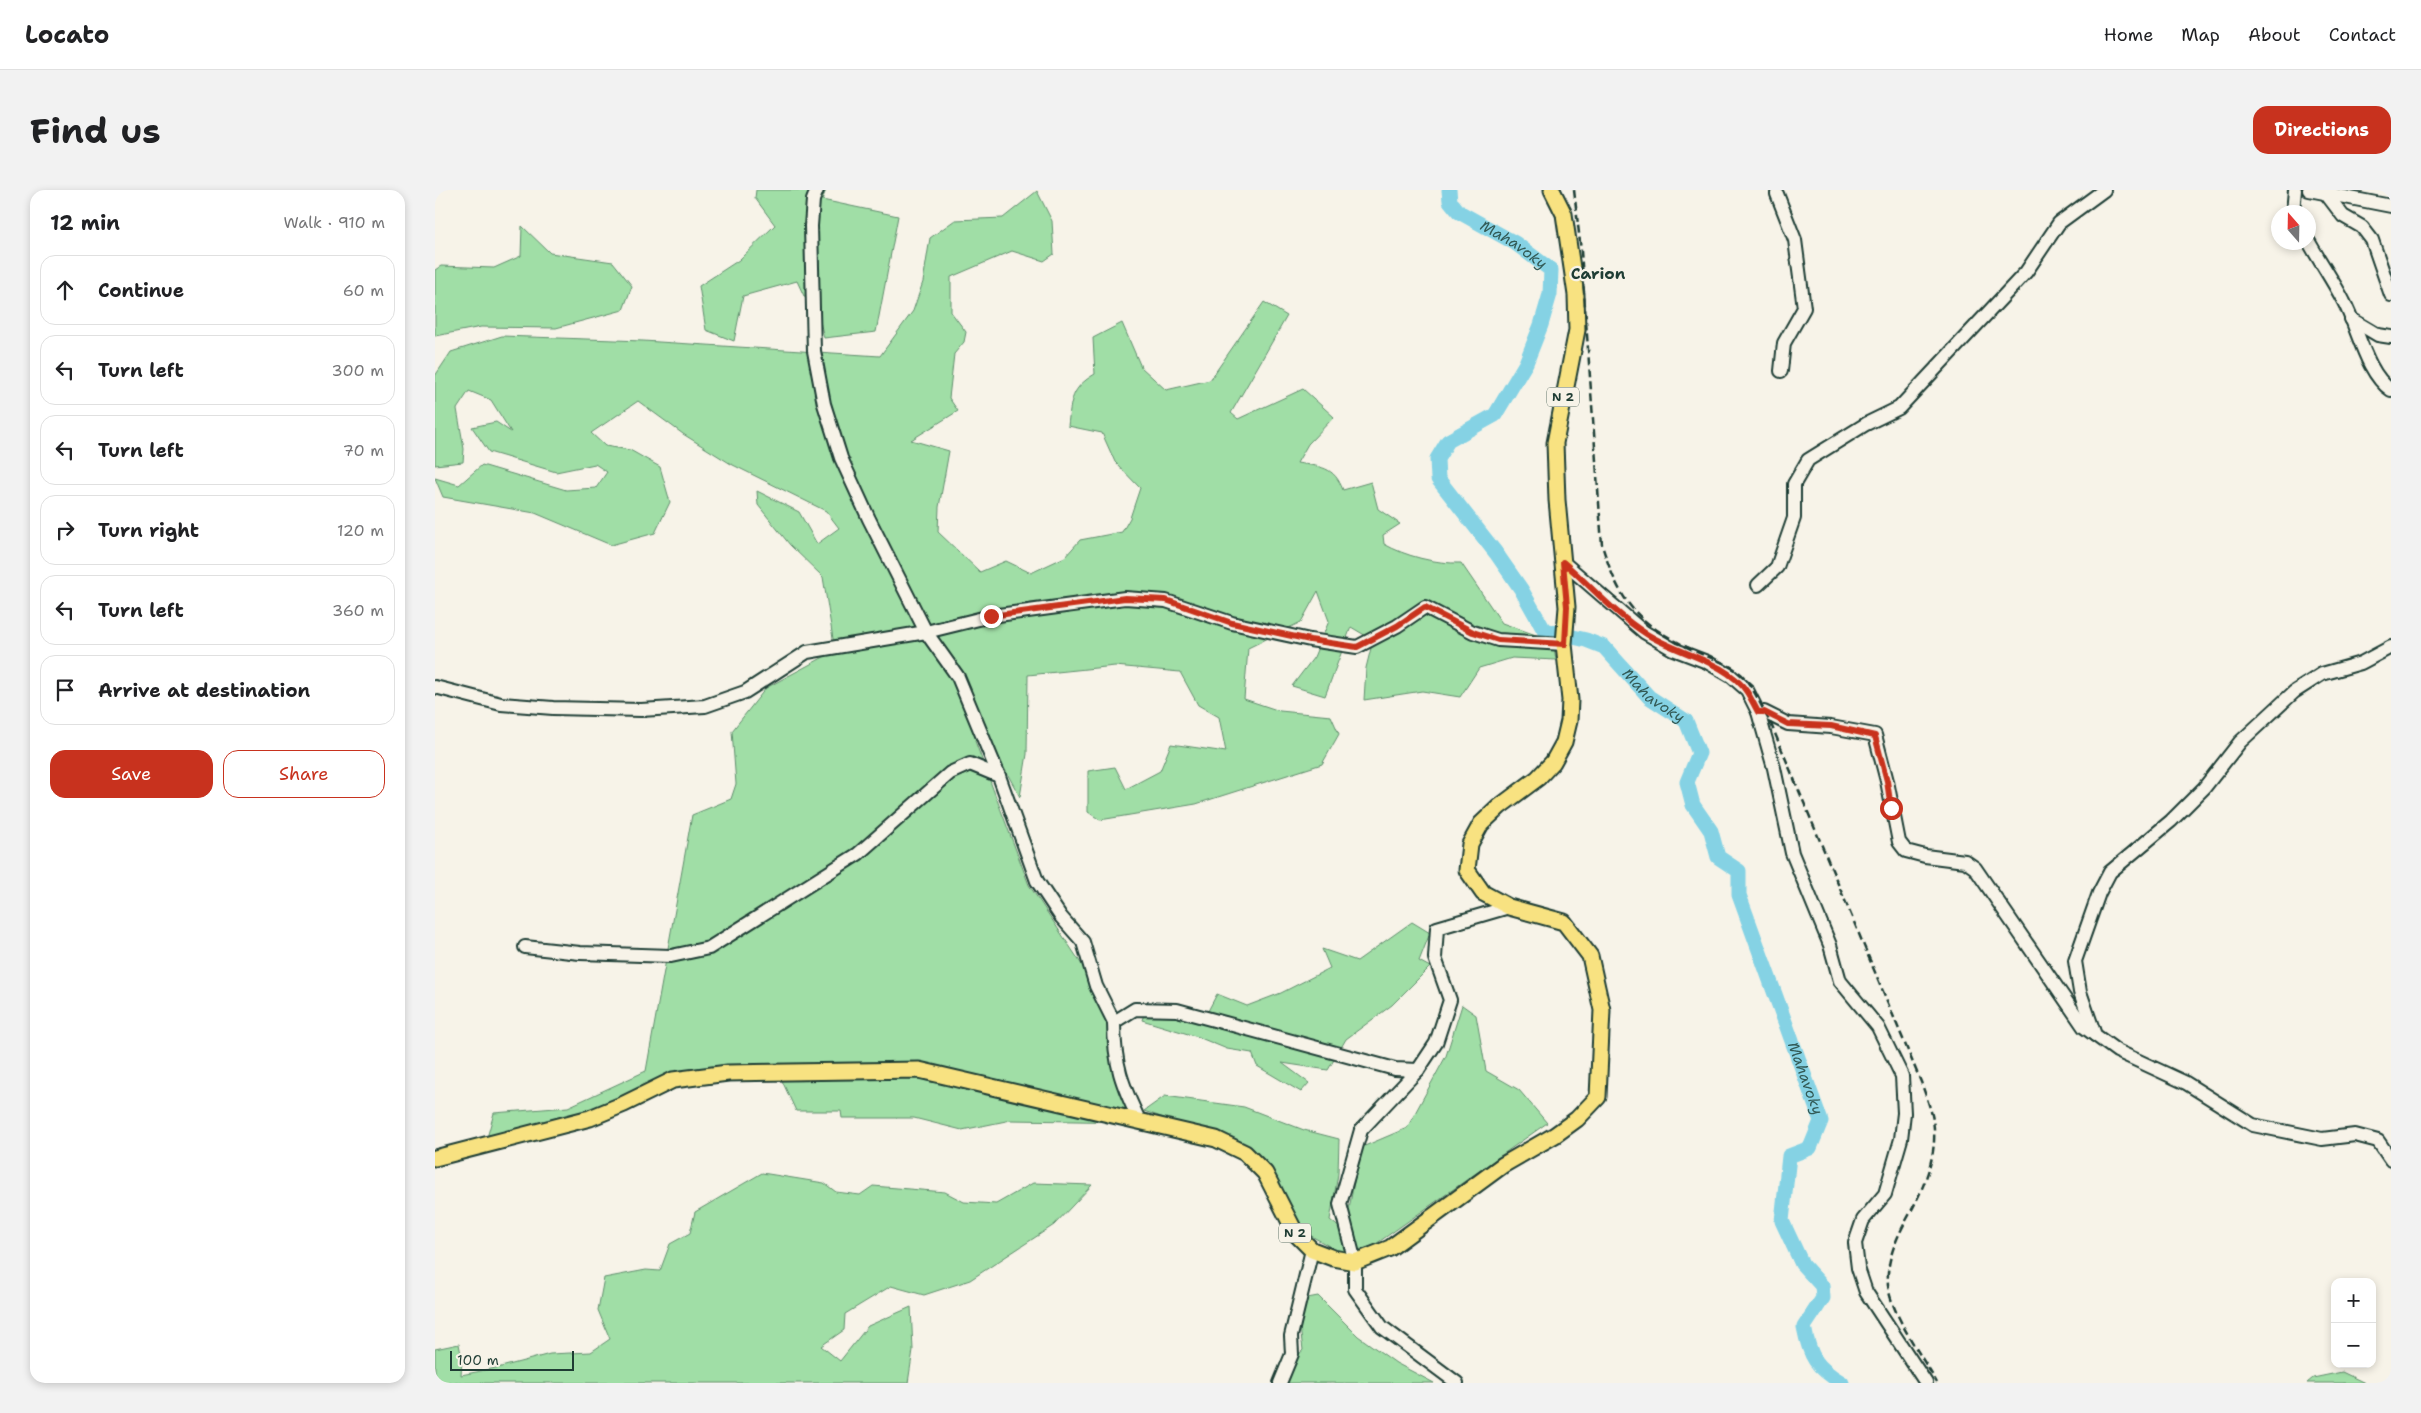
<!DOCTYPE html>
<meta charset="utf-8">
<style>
body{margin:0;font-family:"Shantell Sans",sans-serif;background:#f2f2f2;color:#202124}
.controls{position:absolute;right:15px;bottom:15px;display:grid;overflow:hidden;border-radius:10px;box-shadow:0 2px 8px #0003}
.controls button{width:45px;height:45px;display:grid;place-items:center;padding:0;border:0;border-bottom:1px solid #e0e0e0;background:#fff;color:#202124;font:25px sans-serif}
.compass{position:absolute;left:1836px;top:15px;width:45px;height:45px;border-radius:50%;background:#fff;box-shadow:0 2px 8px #0003;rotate:340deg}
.scale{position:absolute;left:15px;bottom:12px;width:124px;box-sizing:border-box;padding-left:5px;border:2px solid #1f3d34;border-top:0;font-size:14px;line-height:18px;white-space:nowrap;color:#1f3d34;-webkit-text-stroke:4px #f7f3e8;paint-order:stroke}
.stop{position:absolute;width:15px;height:15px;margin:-11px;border:4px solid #c8321e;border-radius:50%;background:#fff}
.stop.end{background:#c8321e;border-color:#fff;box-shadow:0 1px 5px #0008}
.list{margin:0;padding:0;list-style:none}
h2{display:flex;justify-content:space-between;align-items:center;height:65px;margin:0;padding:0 20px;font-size:21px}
h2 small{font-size:16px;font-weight:400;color:#757577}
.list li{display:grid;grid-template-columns:32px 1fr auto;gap:15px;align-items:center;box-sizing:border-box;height:70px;margin:0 10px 10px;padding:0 10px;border:1px solid #e0e0e0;border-radius:15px}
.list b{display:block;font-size:19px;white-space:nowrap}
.list em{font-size:16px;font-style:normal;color:#757577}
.actions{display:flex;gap:10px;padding:15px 20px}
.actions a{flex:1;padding:11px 0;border:1px solid #c8321e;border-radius:15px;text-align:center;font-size:18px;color:#c8321e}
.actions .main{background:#c8321e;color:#fff}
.icon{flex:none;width:28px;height:28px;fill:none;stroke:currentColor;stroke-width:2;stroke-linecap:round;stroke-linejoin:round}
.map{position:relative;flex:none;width:1956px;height:1193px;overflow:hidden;border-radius:15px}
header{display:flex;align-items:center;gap:30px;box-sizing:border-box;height:70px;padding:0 25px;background:#fff;border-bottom:1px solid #e0e0e0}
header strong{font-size:24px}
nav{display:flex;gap:28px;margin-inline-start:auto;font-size:18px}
.intro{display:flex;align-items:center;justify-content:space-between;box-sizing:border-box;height:120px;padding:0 30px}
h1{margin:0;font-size:35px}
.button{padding:12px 22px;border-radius:15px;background:#c8321e;color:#fff;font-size:18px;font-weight:700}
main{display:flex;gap:30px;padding:0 30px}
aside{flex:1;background:#fff;border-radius:15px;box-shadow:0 2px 8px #0003}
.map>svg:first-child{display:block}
.green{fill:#a0dea6;stroke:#608e6d}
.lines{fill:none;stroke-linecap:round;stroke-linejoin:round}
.river{stroke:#85d2e4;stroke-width:15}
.minor-casing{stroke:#1f3d34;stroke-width:16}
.major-casing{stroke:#1f3d34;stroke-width:19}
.minor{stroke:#f7f3e8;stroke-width:12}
.major{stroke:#f8e281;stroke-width:15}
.rail{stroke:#1f3d34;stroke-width:2.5;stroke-dasharray:8 4;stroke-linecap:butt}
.route{stroke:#c8321e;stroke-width:6}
.labels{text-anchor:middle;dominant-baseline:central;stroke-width:4.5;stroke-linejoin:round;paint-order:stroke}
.shield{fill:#f7f3e8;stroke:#60746a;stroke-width:1}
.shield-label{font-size:12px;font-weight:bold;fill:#1f3d34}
.water-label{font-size:15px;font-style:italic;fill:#335b57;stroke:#f7f3e8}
.quarter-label{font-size:16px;font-weight:bold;fill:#1f3d34;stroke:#f7f3e8}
</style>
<header>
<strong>Locato</strong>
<nav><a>Home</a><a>Map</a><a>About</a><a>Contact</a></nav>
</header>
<div class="intro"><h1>Find us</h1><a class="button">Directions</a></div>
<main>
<aside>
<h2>12 min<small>Walk · 910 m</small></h2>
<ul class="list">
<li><svg class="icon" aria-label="ahead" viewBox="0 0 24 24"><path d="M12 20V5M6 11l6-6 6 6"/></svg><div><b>Continue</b></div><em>60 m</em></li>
<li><svg class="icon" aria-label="left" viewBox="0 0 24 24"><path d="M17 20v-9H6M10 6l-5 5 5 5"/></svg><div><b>Turn left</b></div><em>300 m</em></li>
<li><svg class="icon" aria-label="left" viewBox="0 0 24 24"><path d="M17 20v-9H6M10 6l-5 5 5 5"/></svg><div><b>Turn left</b></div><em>70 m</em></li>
<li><svg class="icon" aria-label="right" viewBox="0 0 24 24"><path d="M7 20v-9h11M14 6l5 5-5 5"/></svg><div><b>Turn right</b></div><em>120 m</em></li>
<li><svg class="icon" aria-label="left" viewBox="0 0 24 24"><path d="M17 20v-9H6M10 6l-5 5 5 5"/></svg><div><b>Turn left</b></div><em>360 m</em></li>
<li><svg class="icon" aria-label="arrive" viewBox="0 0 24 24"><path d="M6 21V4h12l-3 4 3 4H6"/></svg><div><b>Arrive at destination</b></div></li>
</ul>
<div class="actions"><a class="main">Save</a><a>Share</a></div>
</aside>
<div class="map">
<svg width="1956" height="1193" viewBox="0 0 1956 1193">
<rect width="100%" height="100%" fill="#f7f3e8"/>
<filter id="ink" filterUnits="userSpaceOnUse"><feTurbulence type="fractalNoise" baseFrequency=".02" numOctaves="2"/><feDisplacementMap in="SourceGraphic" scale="10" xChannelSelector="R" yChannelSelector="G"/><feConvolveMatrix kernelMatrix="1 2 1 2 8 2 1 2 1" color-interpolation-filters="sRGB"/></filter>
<g filter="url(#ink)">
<g class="green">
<polygon points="321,0 391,0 387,10 463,26 441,142 389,148 379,106 369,106 362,91 308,106 299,151 271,140 264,96 304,70 340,35 320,8"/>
<path d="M602 1 617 31 619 64 609 71 577 61 516 87V122L531 142 529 152 519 164 514 208 523 221 476 250 514 261 504 317 503 342 545 382 571 371 596 383 630 367 645 350 687 342 695 328 705 298 680 272 667 243 633 236C636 210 636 198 660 184L658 148 687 133 706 177 731 200 775 190 829 112 852 126 796 223 803 229 868 199 899 227 873 254 862 273C886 277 899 276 908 300L936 292 943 319 965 334 948 345 949 354C970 366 1001 374 1026 373L1067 433 1118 451 1121 470 1077 468 1044 478 1025 507 987 501 929 510 931 478 938 450 916 437 890 506 857 496 879 467 894 431 883 401 866 432 813 458 809 509 845 521 896 526 904 544 887 574 761 614 665 630 653 622V581L680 577 691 599 725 581 736 554 791 562 784 527 763 515 745 482 680 476 593 485 592 564 585 607 544 532 540 551 594 695 661 796 679 832 687 895 705 932 576 930 527 940 479 928H407L406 921H361L343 882 293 883 50 955 59 923 133 917 211 881 257 625 296 609 301 594 297 541 331 498 400 461 388 387 355 355 323 315 322 301 364 322 382 354 404 338 391 321 296 274 248 244 203 211 156 243 170 256 195 260 225 277 235 312 220 343 176 355 100 323 8 307 0 288 24 295 47 275 131 300 161 298 172 282 160 274 121 282 54 262 37 237 61 232 76 242 56 210 34 201 22 219 29 259 28 272 0 275V186L16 162 67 146 208 151 445 166 478 121 488 92 495 48 520 30 568 28Z"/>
<polygon points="87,36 115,63 178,72 197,96 188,120 121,138 46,137 0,146 0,80 6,76 59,78 86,66"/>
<polygon points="977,732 995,743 984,771 995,777 957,815 911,849 893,880 847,873 874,893 866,902 822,876 817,863 792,859 763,847 707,830 711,819 773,821 782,804 812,816 846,803 895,778 887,759 922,771"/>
<polygon points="1027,815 1041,825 1051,881 1084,900 1112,933 938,1056 908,1064 871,1043 834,978 809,956 709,921 730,906 809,917 869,940 904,949 903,984 895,1030 910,1042 925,958 972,938 1011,866"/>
<polygon points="327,983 389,993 401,1002 425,1005 438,996 510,1002 529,1012 561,1014 598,993 657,995 619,1035 535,1090 489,1105 456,1096 410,1124 409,1140 386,1156 405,1171 433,1136 476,1117 478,1160 473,1193 0,1193 0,1159 24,1154 27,1169 26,1185 66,1177 115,1164 156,1162 175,1149 163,1120 169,1088 211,1080 225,1081 235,1054 255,1043 260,1022"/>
<polygon points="883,1106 923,1146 961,1173 999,1193 848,1193 857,1172 868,1160 864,1129 867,1109"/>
<polygon points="1907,1182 1930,1193 1872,1193 1878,1188"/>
</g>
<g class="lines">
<path class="river" id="s1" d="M1014 0 1015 11 1024 22 1080 53 1116 80 1115 104 1106 135 1091 173 1060 225 1013 251 1002 269 1003 289 1061 363 1086 399 1109 440 1151 450 1169 457 1214 507 1251 531 1264 563 1252 592 1258 615 1276 641 1283 667 1304 681V705L1386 931 1375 958 1354 966 1347 1031 1367 1074 1387 1096 1388 1108 1369 1137C1375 1168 1381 1177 1407 1193"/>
<g class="minor-casing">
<g id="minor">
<polyline points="382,0 378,10 376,36 379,161 389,214 406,268 434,329 491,442 523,487 564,586"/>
<polyline points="1874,0 1956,16"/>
<polyline points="1893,0 1892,5 1908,26 1927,37 1937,50 1956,105"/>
<polyline points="1342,4 1360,50 1369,118 1349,153 1346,181"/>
<polyline points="1858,22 1860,0"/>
<path d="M1874 52C1885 72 1899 92 1909 112 1923 138 1931 183 1956 200"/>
<polyline points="1916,129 1943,145 1956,147"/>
<polyline points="1128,372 1209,442 1238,459 1272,472 1296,486 1312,500 1323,522 1339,578 1357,663 1395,755 1405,791 1443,837 1467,886 1469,923 1466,949 1450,1004 1428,1030 1420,1053 1423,1078 1431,1102 1491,1193"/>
<polyline points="1323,395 1342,377 1359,328 1359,294 1373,270 1431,234 1464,218 1591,82 1624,33 1669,0"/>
<polyline points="1956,457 1926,473 1887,484 1859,502 1805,552 1769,598 1736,631 1675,682 1664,703 1640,771 1645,802 1660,845 1682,861 1751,893 1818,935 1887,949 1920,945 1943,951 1956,970"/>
<polyline points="0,497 66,514 118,518 206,520 270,516 310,502 372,462 491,442 556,426 630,416 690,408 731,411 797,433 875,450 922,457 962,436 990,417 1038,442 1063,450 1129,454"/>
<polyline points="1323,522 1329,522 1353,534 1396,537 1440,545 1452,591 1464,652 1471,661 1490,666 1530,671 1540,678 1649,837 1660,845"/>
<polyline points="90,757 145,763 236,766 274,758 423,664 515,583 535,574 564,586 602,691 626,727 648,752 661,796 679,832"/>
<path d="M705 932C687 895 679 874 679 832L700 819 742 820 960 879 983 880"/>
<polyline points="845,1193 857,1164 856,1146 877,1060"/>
<polyline points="1022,1193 947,1137 920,1099 920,1072 905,1014 926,940 983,880 1001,853 1015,810 1000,768 1002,738 1074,717"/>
</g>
</g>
<g class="major-casing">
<polyline id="major" points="0,968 155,928 189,914 238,890 293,883 484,880 781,949 810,963 830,983 861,1044 877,1060 898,1068 920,1072 955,1058 1068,975 1120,945 1142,929 1163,907 1167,820 1155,766 1129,732 1074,717 1048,703 1032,680 1035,654 1046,634 1064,617 1103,588 1118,572 1129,552 1134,531 1135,510 1129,454 1132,417 1122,310 1120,253 1142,140 1141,105 1129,24 1117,0"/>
</g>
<use href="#minor" class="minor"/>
<use href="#major" class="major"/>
<path class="rail" d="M1139 0 1146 61 1167 355C1186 417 1204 434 1262 462 1277 469 1295 473 1307 485 1319 498 1327 518 1336 534L1486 892C1490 903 1494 914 1497 925 1505 960 1490 996 1473 1027 1462 1047 1451 1070 1453 1095 1455 1122 1488 1168 1502 1193"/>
</g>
</g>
<g class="lines" filter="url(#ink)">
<path class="route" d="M556 426 690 408 731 410 797 433 875 450 922 457 962 436 990 417 1038 442 1063 450 1130 454 1132 417 1128 372C1155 395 1180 424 1210 443 1240 463 1292 471 1312 502 1316 508 1319 515 1323 522H1329L1353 534 1396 536 1440 546 1452 591 1456 618"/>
</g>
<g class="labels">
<g class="shield">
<rect x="1112" y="197.5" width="32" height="19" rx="4"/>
<rect x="844" y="1033.5" width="32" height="19" rx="4"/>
</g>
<g class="shield-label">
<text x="1128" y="207">N 2</text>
<text x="860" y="1043">N 2</text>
</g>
<g class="water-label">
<text stroke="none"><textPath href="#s1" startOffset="89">Mahavoky</textPath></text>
<text stroke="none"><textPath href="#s1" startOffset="704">Mahavoky</textPath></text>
<text stroke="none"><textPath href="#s1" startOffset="1138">Mahavoky</textPath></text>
</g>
<g class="quarter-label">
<text x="1163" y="83">Carion</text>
</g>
</g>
</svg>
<div class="controls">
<button>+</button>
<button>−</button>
</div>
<svg class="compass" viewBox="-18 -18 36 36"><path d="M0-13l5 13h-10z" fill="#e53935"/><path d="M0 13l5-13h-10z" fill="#757577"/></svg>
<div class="scale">100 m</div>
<div class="stop" style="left:1456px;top:618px"></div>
<div class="stop end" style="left:556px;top:426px"></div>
</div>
</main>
